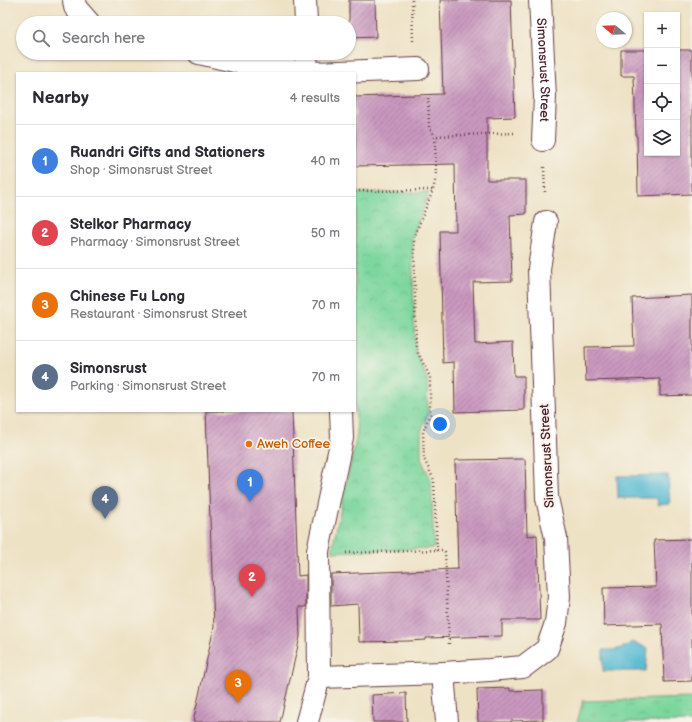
<!DOCTYPE html>
<meta charset="utf-8">
<style>
body{margin:0;font-family:"Balsamiq Sans",sans-serif;background:#f2f2f3;color:#2b2b33}
.controls{position:absolute;right:12px;top:12px;display:grid;overflow:hidden;border-radius:0px;box-shadow:0 1px 3px #0004}
.controls button{width:36px;height:36px;display:grid;place-items:center;padding:0;border:0;border-bottom:1px solid #e1e1e2;background:#fff;color:#2b2b33;font:20px sans-serif}
.compass{position:absolute;left:596px;top:12px;width:36px;height:36px;border-radius:50%;background:#fff;box-shadow:0 1px 3px #0004;rotate:289deg}
.you{position:absolute;left:440px;top:424px;width:14px;height:14px;margin:-10px;border:3px solid #fff;border-radius:50%;background:#1a73e8;box-shadow:0 0 0 6px #1a73e833}
.badge{display:grid;place-items:center;width:26px;height:26px;border-radius:50%;background:#db2777;color:#fff;font-size:13px;font-weight:700}
.pin{position:absolute;translate:-50% -33px;filter:drop-shadow(0 1px 2px #0008)}
.pin::after{content:'';position:absolute;top:21px;width:14px;height:12px;background:inherit;clip-path:polygon(0 0,100% 0,50% 100%)}
.list{margin:0;padding:0;list-style:none}
h2{display:flex;justify-content:space-between;align-items:center;height:52px;margin:0;padding:0 16px;font-size:17px}
h2 small{font-size:13px;font-weight:400;color:#7c7c81}
.list li{display:grid;grid-template-columns:26px 1fr auto;gap:12px;align-items:center;box-sizing:border-box;height:72px;padding:0 16px;border-top:1px solid #e1e1e2}
.list b{display:block;font-size:15px;white-space:nowrap}
.list p{margin:0;font-size:13px;white-space:nowrap;color:#7c7c81}
.list em{font-size:13px;font-style:normal;color:#7c7c81}
.icon{flex:none;width:22px;height:22px;fill:none;stroke:currentColor;stroke-width:2;stroke-linecap:round;stroke-linejoin:round}
.map{position:relative;flex:none;width:692px;height:722px;overflow:hidden}
.search{position:absolute;background:#fff;box-shadow:0 1px 3px #0004;left:16px;top:16px;width:340px;height:44px;display:flex;align-items:center;gap:10px;box-sizing:border-box;padding:0 14px;border-radius:22px;color:#7c7c81;font-size:15px}
.panel{position:absolute;background:#fff;box-shadow:0 1px 3px #0004;left:16px;top:72px;width:340px;height:340px;border-radius:0px}
.map>svg:first-child{display:block}
.grass{fill:url(#grass-tufts);stroke:#637b64}
.park{fill:url(#park-crowns);stroke:#637b64}
.water{fill:#54b9d3;stroke:#4f6c7f}
.building{fill:url(#building-hatch)}
.lines{fill:none;stroke-linecap:round;stroke-linejoin:round}
.minor-casing{stroke:#633c42;stroke-width:24}
.path{stroke:#633c42;stroke-width:2.5;stroke-dasharray:1 3;stroke-linecap:butt}
.minor{stroke:#fff;stroke-width:22}
.food-dot{fill:#e8710a;stroke:#f7f3e8;stroke-width:1.5}
.labels{text-anchor:middle;dominant-baseline:central;stroke-width:3.5;stroke-linejoin:round;paint-order:stroke}
.street-label{font-size:13px;fill:#4a1f2b;stroke:#f7f3e8}
.food-label{font-size:13px;fill:#c56008;stroke:#f7f3e8;text-anchor:start}
</style>
<div class="map">
<svg width="692" height="722" viewBox="0 0 692 722">
<defs>
<pattern id="grass-tufts" width="24" height="20" patternUnits="userSpaceOnUse"><rect width="24" height="20" fill="#7cd79d"/><path d="M3 7l-1-3M5 7V3M7 7l1-3M15 17l-1-3M17 17v-4M19 17l1-3" fill="none" stroke="#6db887"/></pattern>
<pattern id="park-crowns" width="20" height="18" patternUnits="userSpaceOnUse"><rect width="20" height="18" fill="#7cd79d"/><path d="M2 6a3 3 0 1 1 6 0M12 15a3 3 0 1 1 6 0" fill="none" stroke="#6db887"/></pattern>
<pattern id="building-hatch" width="6" height="6" patternUnits="userSpaceOnUse"><rect width="6" height="6" fill="#c999bf"/><path d="M-1 1l2-2M0 6l6-6M5 7l2-2" fill="none" stroke="#a57c9b"/></pattern>
</defs>
<rect width="100%" height="100%" fill="#f7f3e8"/>
<filter id="ink" filterUnits="userSpaceOnUse"><feTurbulence type="fractalNoise" baseFrequency=".025" numOctaves="2"/><feDisplacementMap in="SourceGraphic" scale="8" xChannelSelector="R" yChannelSelector="G"/><feConvolveMatrix kernelMatrix="1 2 1 2 8 2 1 2 1" color-interpolation-filters="sRGB"/></filter>
<filter id="wash" filterUnits="userSpaceOnUse"><feTurbulence type="fractalNoise" baseFrequency=".012" numOctaves="4" result="noise"/><feDisplacementMap in="SourceGraphic" scale="16" xChannelSelector="R" yChannelSelector="G"/><feGaussianBlur stdDeviation="0.9" result="paint"/><feColorMatrix in="noise" values="0 0 0 0 0 0 0 0 0 0 0 0 0 0 0 0 0 1.4 0 .05"/><feComposite in="paint" operator="in"/></filter>
<g filter="url(#wash)">
<rect width="100%" height="100%" fill="#eee2c5"/>
<polygon class="grass" points="692,698 692,722 577,722 583,701"/>
<polygon class="park" points="429,192 412,238 415,351 427,379 428,413 421,432 421,459 431,480 434,548 333,552 333,544 357,434 355,402 355,193"/>
<g class="water">
<polygon points="668,475 670,504 658,505 657,498 618,498 617,476"/>
<path d="M632 642 648 648 646 671H603V650C615 650 621 650 632 642Z"/>
</g>
<g id="blocks">
<g class="building">
<polygon points="349,0 375,0 376,37 349,38"/>
<polygon points="440,0 511,0 515,117 487,118 487,180 526,180 526,214 510,215 512,281 473,282 475,344 513,342 514,376 524,376 524,410 455,412 454,362 443,363 440,231 456,231 455,164 355,166 355,97 443,94"/>
<polygon points="621,50 647,50 647,153 677,153 677,50 692,50 692,194 638,196 637,136 636,136 634,76 621,76"/>
<polygon points="692,295 692,395 660,396 660,379 586,381 585,347 634,346 632,298"/>
<polygon points="206,411 292,411 298,576 306,575 306,607 299,607 300,637 280,722 193,722 214,627"/>
<polygon points="525,459 527,536 537,535 540,620 502,620 502,636 426,638 426,640 408,641 359,642 358,604 331,606 331,574 458,569 455,460"/>
<polygon points="692,539 692,681 664,682 662,624 604,626 603,588 656,587 654,540"/>
<polygon points="510,688 510,691 543,690 543,720 511,721 511,722 478,722 477,689"/>
<polygon points="406,693 407,722 373,722 372,695"/>
</g>
</g>
</g>
<g filter="url(#ink)">
<use href="#blocks" fill-opacity="0" stroke="#633c42" stroke-width="1"/>
<g class="lines">
<g class="minor-casing">
<g id="minor">
<polyline points="74,0 75,7 89,23"/>
<polyline points="305,0 306,23"/>
<path id="s1" d="M540 0 545 97 543 140"/>
<polyline points="199,53 252,65 305,73"/>
<polyline points="306,53 307,73"/>
<polyline points="314,73 418,69"/>
<polyline points="443,673 447,722"/>
<polyline points="319,677 443,673 489,670 523,667 547,649 556,623 559,597 556,538 547,498 539,269 546,222"/>
<polyline points="307,722 319,677 318,551 342,438 341,411"/>
</g>
</g>
<g class="path">
<polyline points="412,0 413,41"/>
<polyline points="428,94 429,127 435,136"/>
<polyline points="544,167 545,194"/>
<polyline points="355,191 433,190"/>
<polyline points="346,553 437,550"/>
<polyline points="449,644 445,552 443,550 437,550 434,480 424,459 423,432 430,414 430,377 416,349 414,237 433,190 436,177 435,136 516,133"/>
</g>
<use href="#minor" class="minor"/>
</g>
</g>
<circle class="food-dot" cx="249" cy="444" r="4"/>
<g class="labels">
<g class="street-label">
<text stroke="none"><textPath href="#s1" startOffset="70">Simonsrust Street</textPath></text>
<text transform="translate(547 456) rotate(-93)">Simonsrust Street</text>
</g>
<g class="food-label">
<text x="257" y="444">Aweh Coffee</text>
</g>
</g>
</svg>
<div class="controls">
<button>+</button>
<button>−</button>
<button><svg class="icon" aria-label="locate" viewBox="0 0 24 24"><circle cx="12" cy="12" r="6"/><path d="M12 2v4M12 18v4M2 12h4M18 12h4"/></svg></button>
<button><svg class="icon" aria-label="layers" viewBox="0 0 24 24"><path d="M12 4l9 5-9 5-9-5zM3 14l9 5 9-5"/></svg></button>
</div>
<svg class="compass" viewBox="-18 -18 36 36"><path d="M0-13l5 13h-10z" fill="#e53935"/><path d="M0 13l5-13h-10z" fill="#7c7c81"/></svg>
<div class="you"></div>
<div class="pin badge" style="left:250px;top:502px;background:#3f7fe0">1</div>
<div class="pin badge" style="left:252px;top:597px;background:#e0444e">2</div>
<div class="pin badge" style="left:238px;top:703px;background:#e8710a">3</div>
<div class="pin badge" style="left:105px;top:519px;background:#5c6f8a">4</div>
<div class="search"><svg class="icon" aria-label="search" viewBox="0 0 24 24"><circle cx="10" cy="10" r="6"/><path d="M15 15l6 6"/></svg>Search here</div>
<section class="panel">
<h2>Nearby<small>4 results</small></h2>
<ul class="list">
<li><span class="badge" style="background:#3f7fe0">1</span><div><b>Ruandri Gifts and Stationers</b><p>Shop · Simonsrust Street</p></div><em>40 m</em></li>
<li><span class="badge" style="background:#e0444e">2</span><div><b>Stelkor Pharmacy</b><p>Pharmacy · Simonsrust Street</p></div><em>50 m</em></li>
<li><span class="badge" style="background:#e8710a">3</span><div><b>Chinese Fu Long</b><p>Restaurant · Simonsrust Street</p></div><em>70 m</em></li>
<li><span class="badge" style="background:#5c6f8a">4</span><div><b>Simonsrust</b><p>Parking · Simonsrust Street</p></div><em>70 m</em></li>
</ul>
</section>
</div>
